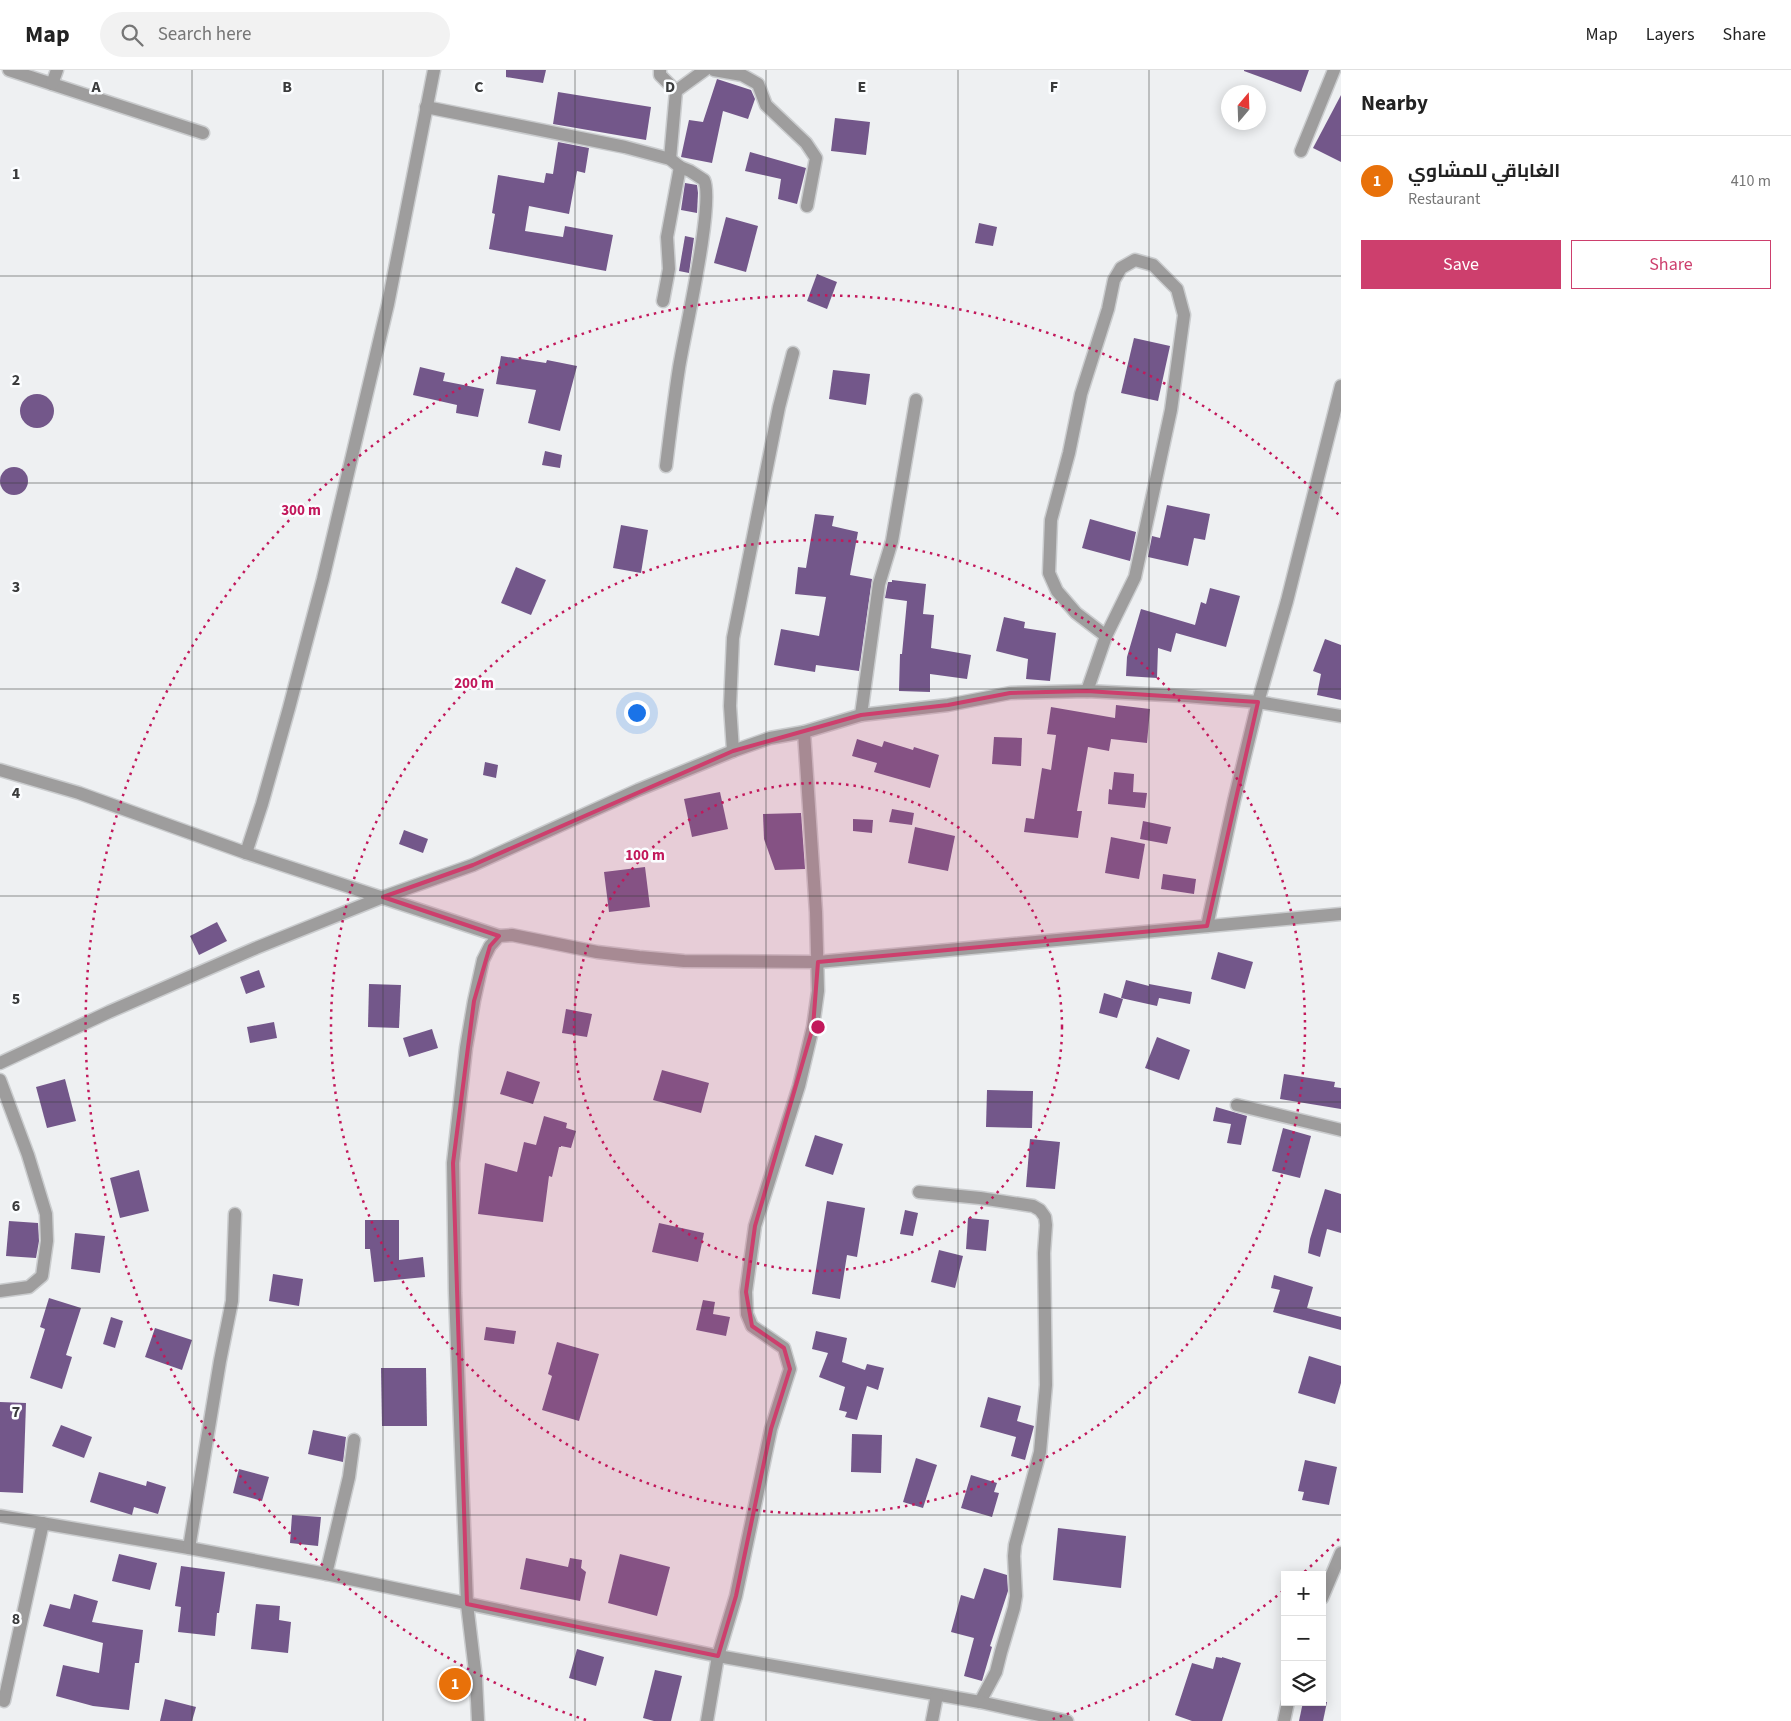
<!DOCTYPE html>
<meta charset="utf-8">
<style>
body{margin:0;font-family:"Source Sans 3",Cairo,sans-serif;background:#f2f2f2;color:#222}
.controls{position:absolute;right:15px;bottom:15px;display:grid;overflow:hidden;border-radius:0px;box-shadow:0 2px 12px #0003}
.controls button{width:45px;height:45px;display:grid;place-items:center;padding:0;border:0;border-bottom:1px solid #e0e0e0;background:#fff;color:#222;font:25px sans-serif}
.compass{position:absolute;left:1221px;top:15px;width:45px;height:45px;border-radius:50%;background:#fff;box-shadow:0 2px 12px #0003;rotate:19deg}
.you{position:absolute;left:636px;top:642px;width:18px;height:18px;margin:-12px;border:4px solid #fff;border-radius:50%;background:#1a73e8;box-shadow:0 0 0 8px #1a73e833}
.badge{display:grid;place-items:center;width:32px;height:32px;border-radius:50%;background:#cd3f6d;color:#fff;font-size:16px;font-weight:700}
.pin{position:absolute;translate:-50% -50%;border:2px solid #fff;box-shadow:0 1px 5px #0006}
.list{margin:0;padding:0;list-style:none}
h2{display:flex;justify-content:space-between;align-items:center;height:65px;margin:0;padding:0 20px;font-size:21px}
h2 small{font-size:16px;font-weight:400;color:#767676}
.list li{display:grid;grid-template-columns:32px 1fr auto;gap:15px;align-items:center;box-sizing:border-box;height:90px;padding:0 20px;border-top:1px solid #e0e0e0}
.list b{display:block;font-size:19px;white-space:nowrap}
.list p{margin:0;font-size:16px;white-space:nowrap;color:#767676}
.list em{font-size:16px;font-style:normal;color:#767676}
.actions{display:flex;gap:10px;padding:15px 20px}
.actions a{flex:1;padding:11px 0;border:1px solid #cd3f6d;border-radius:0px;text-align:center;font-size:18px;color:#cd3f6d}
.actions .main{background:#cd3f6d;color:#fff}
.icon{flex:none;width:28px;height:28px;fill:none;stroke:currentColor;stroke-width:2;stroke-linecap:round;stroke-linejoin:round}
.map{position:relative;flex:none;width:1341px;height:1651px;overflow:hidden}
header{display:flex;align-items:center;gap:30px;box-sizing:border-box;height:70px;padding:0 25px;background:#fff;border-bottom:1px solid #e0e0e0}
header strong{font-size:24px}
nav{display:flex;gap:28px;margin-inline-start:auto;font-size:18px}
.search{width:350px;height:45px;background:#f2f2f2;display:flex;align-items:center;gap:12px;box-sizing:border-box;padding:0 18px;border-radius:28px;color:#767676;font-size:19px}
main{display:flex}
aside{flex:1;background:#fff}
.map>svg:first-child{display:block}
.building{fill:#73578a}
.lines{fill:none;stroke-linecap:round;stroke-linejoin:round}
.minor-casing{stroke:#caccce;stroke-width:15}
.minor{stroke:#9e9d9d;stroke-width:12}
.marked{fill:#cd3f6d;fill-opacity:0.2;stroke:#cd3f6d;stroke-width:4;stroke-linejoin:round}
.grid{fill:none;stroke:#3a3b3c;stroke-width:1;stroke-opacity:0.55}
.ring{fill:none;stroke:#c2185b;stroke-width:2.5;stroke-dasharray:2.5 5}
.grid-label{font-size:16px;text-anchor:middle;font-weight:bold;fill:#3a3b3c;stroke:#fbfdff;stroke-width:5;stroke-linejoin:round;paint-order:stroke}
.centre{fill:#c2185b;stroke:#fbfdff;stroke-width:2.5}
.ring-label{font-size:15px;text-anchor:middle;font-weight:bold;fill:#c2185b;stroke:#fbfdff;stroke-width:5;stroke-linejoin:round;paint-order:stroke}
</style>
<header>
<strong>Map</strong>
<div class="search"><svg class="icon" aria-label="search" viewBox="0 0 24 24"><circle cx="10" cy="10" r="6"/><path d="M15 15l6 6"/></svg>Search here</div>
<nav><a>Map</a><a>Layers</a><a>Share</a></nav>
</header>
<main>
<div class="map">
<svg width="1341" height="1651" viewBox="0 0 1341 1651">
<rect width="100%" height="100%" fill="#eef0f2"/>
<g class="building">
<polygon points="506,0 546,0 543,13 506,7"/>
<polygon points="1244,0 1309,0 1301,22 1244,1"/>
<polygon points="717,9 751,20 755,29 748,49 723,41 712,93 681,87 689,50 703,52"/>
<polygon points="558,22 651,37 646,70 553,54"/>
<polygon points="1341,25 1341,92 1313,78"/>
<polygon points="835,48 870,52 866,85 831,81"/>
<polygon points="558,72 589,78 585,103 577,101 569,144 529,136 525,161 563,167 565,156 613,165 606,201 489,179 495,144 492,143 498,105 544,113 546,103 553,104"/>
<polygon points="750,82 806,98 797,134 778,129 781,109 745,101"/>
<polygon points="685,113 697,115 698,123 697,143 681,140"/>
<polygon points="726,147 758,156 746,202 714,193"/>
<polygon points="979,153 997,157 993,176 975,173"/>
<polygon points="685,166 694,168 689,203 679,201"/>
<polygon points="817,204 837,212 827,239 807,231"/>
<polygon points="1134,268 1170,276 1158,331 1121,323"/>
<polygon points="501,286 546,293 547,290 577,296 560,361 528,353 536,320 496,314"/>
<polygon points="420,297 445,303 443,311 484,319 478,347 456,343 457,335 413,325"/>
<polygon points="833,300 870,304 866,335 829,329"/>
<circle cx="37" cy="341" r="17"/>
<polygon points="545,381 562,385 560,398 542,395"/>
<circle cx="14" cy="411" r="14"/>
<polygon points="1167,435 1210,444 1205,470 1194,468 1188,496 1148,487 1152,466 1160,468"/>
<polygon points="815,444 834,446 832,456 858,462 850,505 872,509 859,601 816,595 815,602 774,595 781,559 819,566 826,527 795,524 798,497 806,498"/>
<polygon points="1090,449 1136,462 1130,491 1082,478"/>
<polygon points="621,455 648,460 641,503 613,498"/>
<polygon points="516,497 546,510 531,545 501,533"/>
<polygon points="892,510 926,514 923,544 934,545 931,578 971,585 967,609 930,604 930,622 899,621 900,584 902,584 907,531 885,528 888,512 892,512"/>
<polygon points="1210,518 1240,526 1226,577 1176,563 1171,582 1158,578 1157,608 1126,606 1127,587 1141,539 1195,555 1201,532 1206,534"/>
<polygon points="1004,547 1025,552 1024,558 1056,563 1050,611 1026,609 1028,589 996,581"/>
<polygon points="1325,569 1341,575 1341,630 1317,625 1321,604 1313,601"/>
<polygon points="1116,635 1150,639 1147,673 1111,669 1109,681 1088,677 1077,741 1082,741 1078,768 1024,762 1026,748 1034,749 1042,698 1051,700 1056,665 1047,664 1051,637 1115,648"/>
<polygon points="994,667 1022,668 1021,696 992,694"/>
<polygon points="857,669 882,677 884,671 913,680 914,677 939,685 930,718 874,702 877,693 852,686"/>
<polygon points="485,692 498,695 496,708 483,705"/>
<polygon points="1114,702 1134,704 1133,722 1147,723 1145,738 1108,734 1109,719 1112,720"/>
<polygon points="720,722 728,759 692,767 684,729"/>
<polygon points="892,739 914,743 912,755 889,752"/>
<polygon points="801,743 805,799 775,800 764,769 763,744"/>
<polygon points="853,749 873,750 872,763 853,761"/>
<polygon points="1143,751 1171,757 1167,774 1140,769"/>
<polygon points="915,757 955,766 948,801 908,793"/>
<polygon points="404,760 428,769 423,783 399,774"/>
<polygon points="1111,767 1145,774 1139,809 1105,803"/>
<polygon points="645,797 650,837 609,842 604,802"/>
<polygon points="1163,804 1196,809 1194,824 1161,819"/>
<polygon points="217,852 227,871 199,885 190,866"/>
<polygon points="1218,882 1253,892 1245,919 1211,909"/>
<polygon points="259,900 265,917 246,924 240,907"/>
<polygon points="1126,910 1149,916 1149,914 1192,922 1190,934 1159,928 1157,936 1121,928"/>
<polygon points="369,914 401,915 399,958 368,957"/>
<polygon points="1104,923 1123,929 1117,948 1099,943"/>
<polygon points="566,939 592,944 587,967 562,963"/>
<polygon points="274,952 277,968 250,973 247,957"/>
<polygon points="432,959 438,978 409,987 403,968"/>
<polygon points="1157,967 1190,980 1179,1010 1145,998"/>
<polygon points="662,1000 709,1013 701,1043 653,1030"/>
<polygon points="507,1001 540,1012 533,1034 500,1024"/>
<polygon points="1284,1004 1335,1012 1334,1017 1341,1018 1341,1039 1280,1029"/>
<polygon points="65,1009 76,1051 47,1058 36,1017"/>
<polygon points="987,1020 1033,1021 1032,1058 986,1057"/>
<polygon points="1216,1037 1247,1046 1241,1075 1227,1073 1231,1054 1213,1051"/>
<polygon points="544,1046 567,1053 566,1058 576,1061 571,1078 561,1076 561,1077 559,1077 552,1107 549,1106 543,1152 478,1144 485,1093 517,1102 524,1072 536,1075"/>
<polygon points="1283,1058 1311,1066 1300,1108 1272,1101"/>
<polygon points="815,1065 843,1074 833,1105 805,1096"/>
<polygon points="1030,1069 1060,1072 1055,1119 1026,1117"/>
<polygon points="139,1100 149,1141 120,1148 110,1108"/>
<polygon points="1325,1119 1341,1124 1341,1163 1327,1159 1320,1187 1308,1183 1310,1169"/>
<polygon points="827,1131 865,1138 857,1187 847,1185 840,1229 812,1224"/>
<polygon points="905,1140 918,1143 913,1166 900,1164"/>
<polygon points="968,1148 989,1150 986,1181 966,1179"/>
<polygon points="365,1150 399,1150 399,1190 423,1187 425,1207 374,1212 370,1179 365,1179"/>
<polygon points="9,1151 38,1153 39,1171 36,1188 6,1186"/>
<polygon points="659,1153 704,1163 698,1192 652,1182"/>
<polygon points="75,1163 105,1166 100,1203 71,1199"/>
<polygon points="939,1180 963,1186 955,1218 931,1212"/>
<polygon points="273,1204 303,1209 299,1236 269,1231"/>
<polygon points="1274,1205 1313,1217 1307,1238 1341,1247 1341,1260 1273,1242 1280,1220 1271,1218"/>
<polygon points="49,1228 81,1238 66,1285 72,1287 62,1319 30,1308 45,1259 40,1257"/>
<polygon points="703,1230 715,1232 713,1244 730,1247 726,1266 696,1260"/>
<polygon points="111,1247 123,1251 115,1278 103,1274"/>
<polygon points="486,1257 516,1261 514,1274 484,1270"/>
<polygon points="155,1258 192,1270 182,1300 145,1287"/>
<polygon points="816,1261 847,1268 842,1292 865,1300 867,1294 884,1298 878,1320 867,1316 857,1350 845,1347 847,1342 839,1340 845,1317 819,1307 828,1283 812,1279"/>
<polygon points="557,1272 599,1284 579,1351 542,1340 552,1306 548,1304"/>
<polygon points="1309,1286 1341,1296 1341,1313 1335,1334 1298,1323"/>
<polygon points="381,1298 426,1298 427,1356 382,1356"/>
<polygon points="988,1327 1021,1336 1017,1351 1034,1356 1025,1390 1011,1386 1016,1367 980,1357"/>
<polygon points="0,1332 26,1333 23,1423 0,1422"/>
<polygon points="61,1355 92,1367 84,1388 52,1376"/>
<polygon points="313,1360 346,1367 343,1392 308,1384"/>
<polygon points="852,1364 882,1365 881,1403 851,1402"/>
<polygon points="916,1388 937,1395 923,1438 903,1432"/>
<polygon points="1305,1390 1337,1397 1329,1435 1302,1430 1304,1422 1298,1421"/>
<polygon points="239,1399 269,1407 262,1431 233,1423"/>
<polygon points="99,1402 146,1416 147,1411 166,1417 158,1444 134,1437 132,1445 90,1432"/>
<polygon points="971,1405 997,1413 994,1422 999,1423 992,1447 961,1438"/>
<polygon points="292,1445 321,1447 318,1476 290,1473"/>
<polygon points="1058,1458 1126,1466 1121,1518 1053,1510"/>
<polygon points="119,1484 157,1493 150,1520 112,1511"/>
<polygon points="620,1484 670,1497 657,1546 608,1533"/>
<polygon points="526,1488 568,1497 570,1488 582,1490 581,1498 586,1502 580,1531 520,1519"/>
<polygon points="181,1496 225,1502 219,1543 217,1543 215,1566 178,1562 181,1537 175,1536"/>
<polygon points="984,1498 1007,1505 1008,1521 990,1576 992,1577 982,1611 964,1606 974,1568 951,1562 961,1525 974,1529"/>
<polygon points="74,1524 98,1531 92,1552 143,1560 139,1593 135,1593 129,1640 93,1636 56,1626 63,1595 99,1603 103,1573 43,1556 50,1534 70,1539"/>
<polygon points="256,1534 280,1536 279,1550 291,1552 288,1583 251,1579"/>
<polygon points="577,1579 604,1587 596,1616 569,1608"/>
<polygon points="1216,1587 1222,1588 1222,1587 1241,1593 1222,1651 1192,1651 1175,1645 1192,1593 1213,1599"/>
<polygon points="655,1600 682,1606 671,1651 654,1651 643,1648"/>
<polygon points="165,1629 196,1637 192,1651 160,1651"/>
<polygon points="1303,1632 1327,1632 1323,1651 1299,1651"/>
</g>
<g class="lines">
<g class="minor-casing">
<g id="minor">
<polyline points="9,0 203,63"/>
<polyline points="660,0 660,5 676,21 670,89"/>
<polyline points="714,0 742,5 758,14 766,35 806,73 816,88 807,136"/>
<polyline points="52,14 57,0"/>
<polyline points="676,21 705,0"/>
<path d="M426 37 625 77 670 89 680 97 690 101 704 110C715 131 684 266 679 298 674 330 670 363 666 396"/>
<polyline points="1301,81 1334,0"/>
<polyline points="663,231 669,199 667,167 680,97"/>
<polyline points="1087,621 1106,566 1135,507 1171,340 1184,245 1177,219 1153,195 1135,190 1121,198 1114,210 1108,239 1081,324 1069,383 1051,450 1049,503 1057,521 1076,543 1106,566"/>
<polyline points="861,645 879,514 892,471 916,330"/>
<polyline points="733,681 730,636 733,568 779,337 793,283"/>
<polyline points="0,700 79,723 246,783 499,866"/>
<polyline points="246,783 262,734 289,638 323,509 388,234 434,0"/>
<polyline points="1207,856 1234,731 1258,632 1287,531 1341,316"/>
<polyline points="0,993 109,942 256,878 383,827 473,795 638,720 733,681 770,668 804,662 861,645 948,635 1010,623 1087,621 1185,626 1258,632 1341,646"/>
<polyline points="0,1010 28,1085 46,1144 47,1171 42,1206 29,1217 0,1221"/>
<polyline points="1237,1035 1341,1060"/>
<polyline points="919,1122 980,1128 1033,1136 1040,1140 1045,1147 1046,1155 1044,1183 1046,1315 1040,1382 1015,1475 1014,1486 1016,1526 1014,1538 1001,1582 996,1602 980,1632"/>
<polyline points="0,1446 189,1478 326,1504 718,1586 980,1632 1067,1651"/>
<polyline points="189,1478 220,1291 232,1231 235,1144"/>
<polyline points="326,1504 349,1407 354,1370"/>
<polyline points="1322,1528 1341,1483"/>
<polyline points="4,1631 43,1453"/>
<polyline points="478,1651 476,1609 467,1534 455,1223 453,1093 466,978 474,931 483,890 490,876 499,866 512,865 597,882 639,887 684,891 818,892 1341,844"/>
<polyline points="707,1651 718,1586 736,1526 771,1359 790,1299 784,1278 752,1256 747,1244 746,1222 755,1156 799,1016 813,957 818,921 816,842 804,662"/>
<polyline points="932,1651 937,1625"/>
<polyline points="1284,1651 1288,1632"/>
</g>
</g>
<use href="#minor" class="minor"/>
</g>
<path class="marked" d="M1087 621 1258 632 1207 856 818 892 813 957 755 1156 746 1222 752 1256 784 1278 790 1299 771 1359 736 1526 718 1586 467 1534 453 1093 474 931 490 876 499 866 383 827 473 795 733 681 861 645 948 635 1010 623Z"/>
<path class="grid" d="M192 0V1651M383 0V1651M575 0V1651M766 0V1651M958 0V1651M1149 0V1651M0 206H1341M0 413H1341M0 619H1341M0 826H1341M0 1032H1341M0 1238H1341M0 1445H1341"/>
<g class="ring">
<circle cx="818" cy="957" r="244"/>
<circle cx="818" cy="957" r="487"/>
<path d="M1339 1469A731 731 0 0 1 1302 1504M1283 1521A731 731 0 0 1 1050 1650M586 1650A731 731 0 1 1 1339 445"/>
</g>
<g class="grid-label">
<text x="96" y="22">A</text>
<text x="287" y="22">B</text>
<text x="479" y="22">C</text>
<text x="670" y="22">D</text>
<text x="862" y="22">E</text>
<text x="1054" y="22">F</text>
<text x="16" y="109">1</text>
<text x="16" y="315">2</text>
<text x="16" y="522">3</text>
<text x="16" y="728">4</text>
<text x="16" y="934">5</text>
<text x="16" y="1141">6</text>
<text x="16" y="1347">7</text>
<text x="16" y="1554">8</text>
</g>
<circle cx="818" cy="957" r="8" class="centre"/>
<g class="ring-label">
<text x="301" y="445">300 m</text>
<text x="474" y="618">200 m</text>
<text x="645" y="790">100 m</text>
</g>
</svg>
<div class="controls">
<button>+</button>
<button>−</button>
<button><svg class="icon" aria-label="layers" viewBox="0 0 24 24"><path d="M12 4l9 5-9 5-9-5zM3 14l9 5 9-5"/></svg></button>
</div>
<svg class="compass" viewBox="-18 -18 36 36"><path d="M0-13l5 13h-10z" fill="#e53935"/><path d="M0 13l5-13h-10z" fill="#767676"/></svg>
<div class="you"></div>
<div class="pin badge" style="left:455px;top:1614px;background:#e8710a">1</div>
</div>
<aside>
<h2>Nearby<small></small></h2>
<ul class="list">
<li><span class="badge" style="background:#e8710a">1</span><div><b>الغاباقي للمشاوي</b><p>Restaurant</p></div><em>410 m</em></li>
</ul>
<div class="actions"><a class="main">Save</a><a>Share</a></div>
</aside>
</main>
